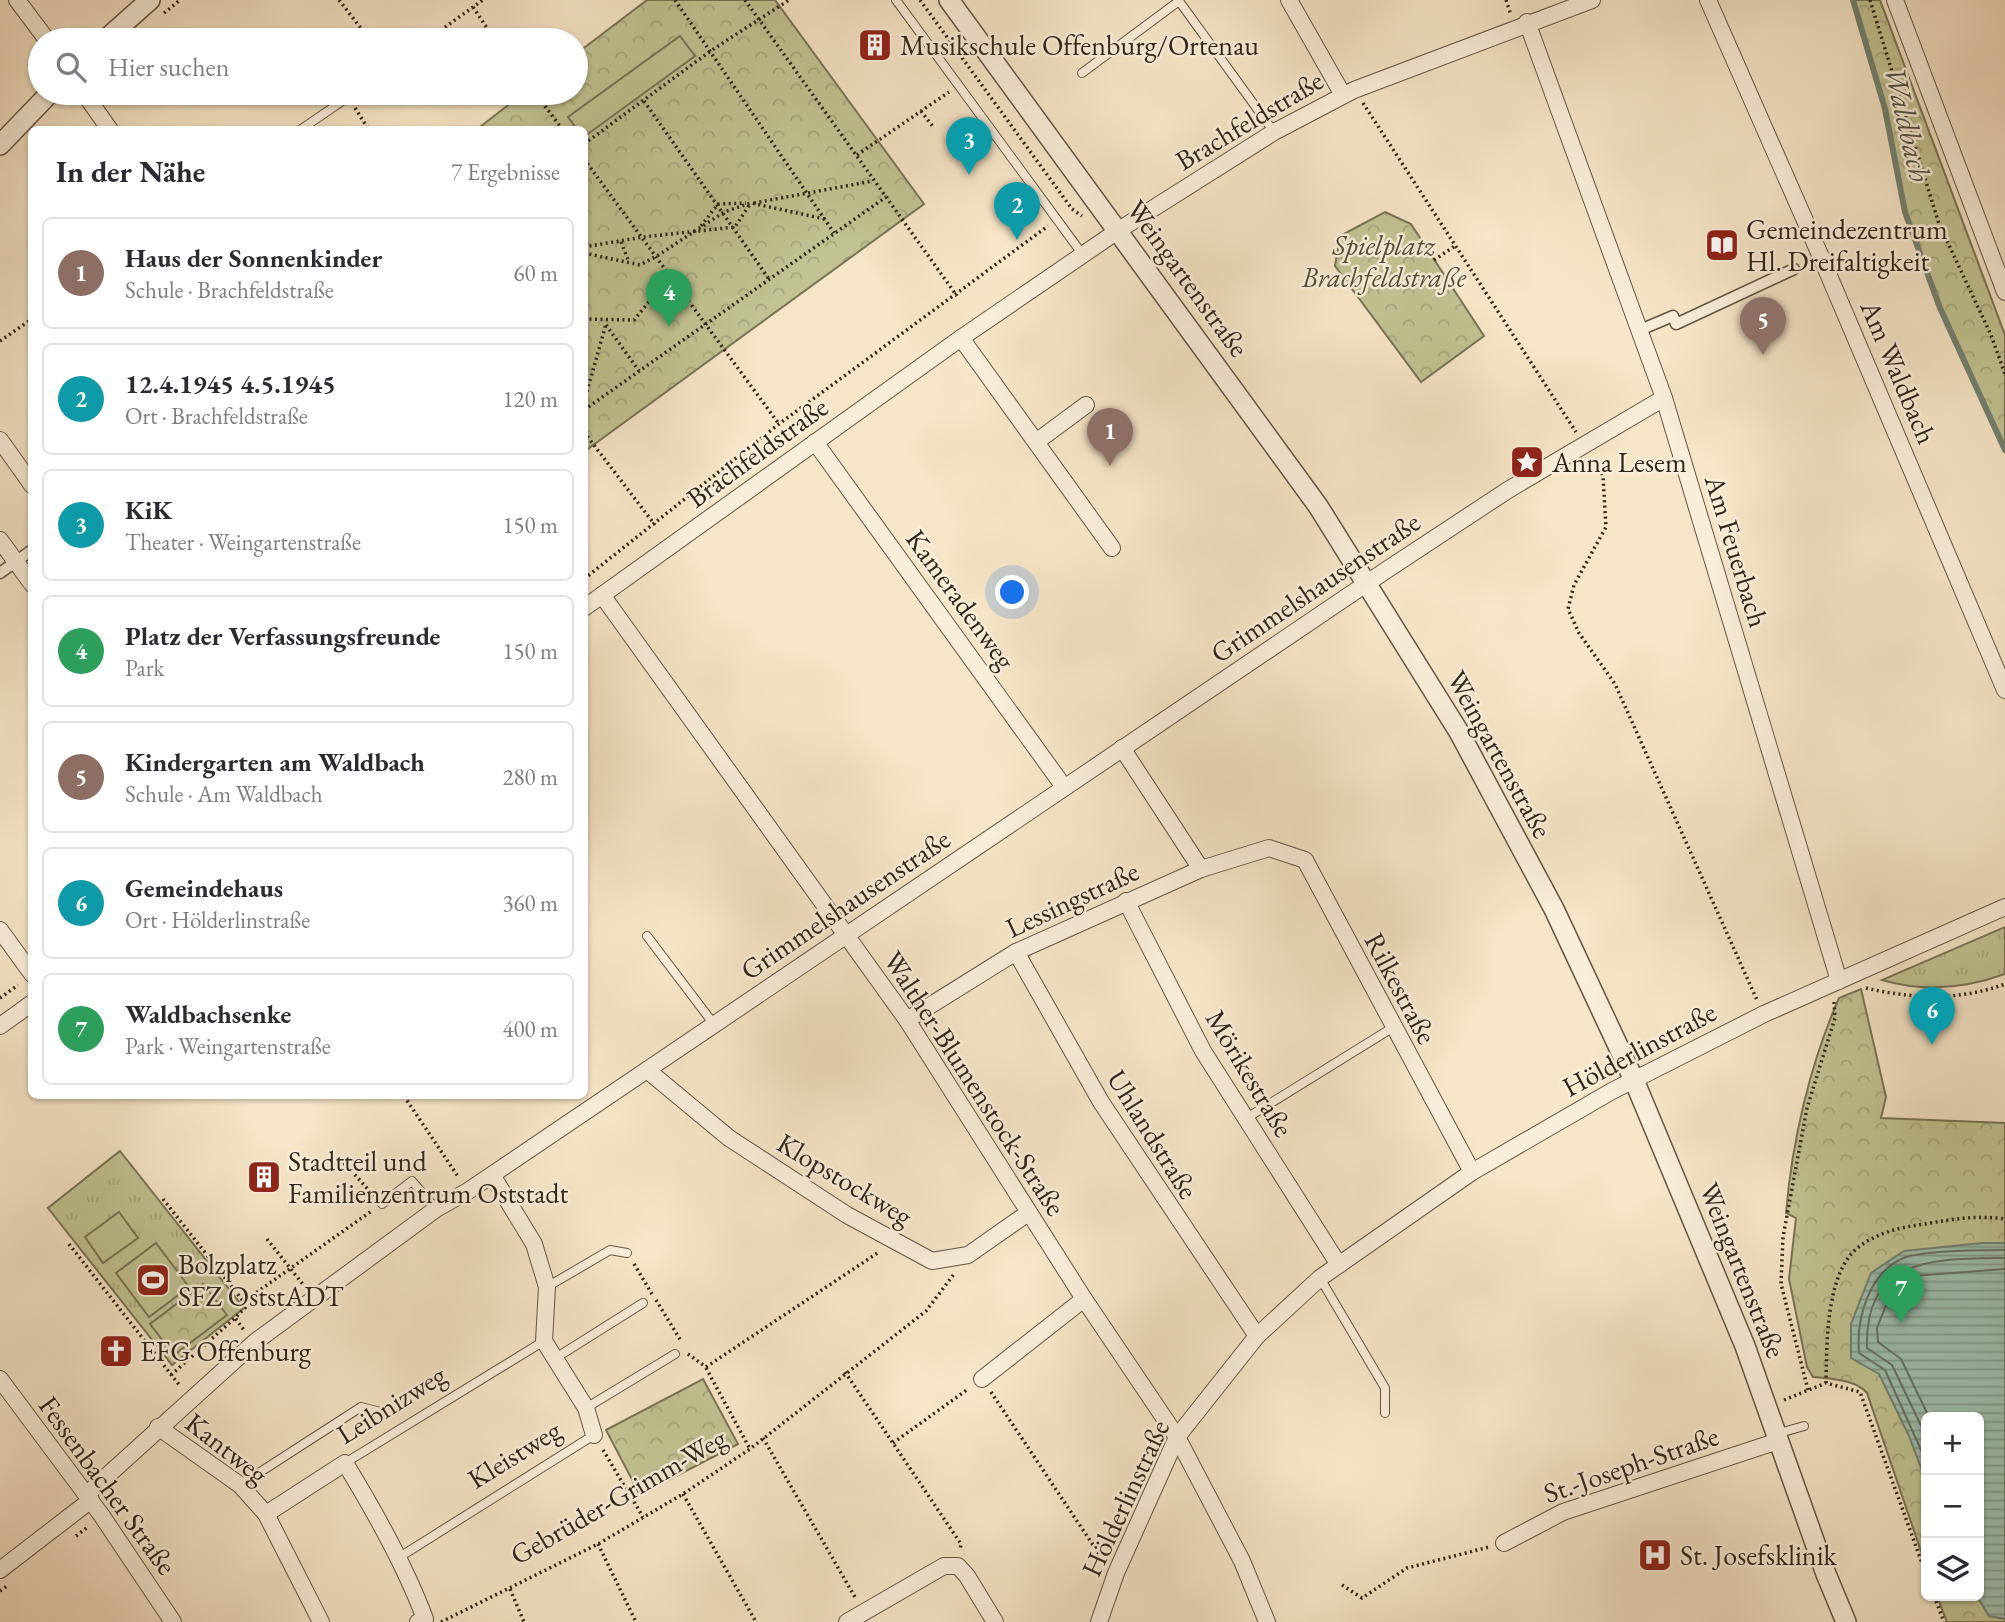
<!DOCTYPE html>
<html lang="de">
<meta charset="utf-8">
<style>
body{margin:0;font-family:"EB Garamond",serif;background:#f7f7f7;color:#2b2b33}
.controls{position:absolute;right:21px;bottom:21px;display:grid;overflow:hidden;border-radius:10px;box-shadow:0 2px 5px #0004}
.controls button{width:63px;height:63px;display:grid;place-items:center;padding:0;border:0;border-bottom:2px solid #e1e1e2;background:#fff;color:#2b2b33;font:35px sans-serif}
.you{position:absolute;left:1013px;top:593px;width:24px;height:24px;margin:-18px;border:5px solid #fff;border-radius:50%;background:#1a73e8;box-shadow:0 0 0 10px #1a73e833}
.badge{display:grid;place-items:center;width:46px;height:46px;border-radius:50%;background:#8f2418;color:#fff;font-size:23px;font-weight:700}
.pin{position:absolute;translate:-50% -58px;filter:drop-shadow(0 2px 4px #0008)}
.pin::after{content:'';position:absolute;top:37px;width:24px;height:21px;background:inherit;clip-path:polygon(0 0,100% 0,50% 100%)}
.list{margin:0;padding:0;list-style:none}
h2{display:flex;justify-content:space-between;align-items:center;height:91px;margin:0;padding:0 28px;font-size:30px}
h2 small{font-size:23px;font-weight:400;color:#7c7c81}
.list li{display:grid;grid-template-columns:46px 1fr auto;gap:21px;align-items:center;box-sizing:border-box;height:112px;margin:0 14px 14px;padding:0 14px;border:2px solid #e1e1e2;border-radius:10px}
.list b{display:block;font-size:26px;white-space:nowrap}
.list p{margin:0;font-size:23px;white-space:nowrap;color:#7c7c81}
.list em{font-size:23px;font-style:normal;color:#7c7c81}
.icon{flex:none;width:38px;height:38px;fill:none;stroke:currentColor;stroke-width:2;stroke-linecap:round;stroke-linejoin:round}
.map{position:relative;flex:none;width:2005px;height:1622px;overflow:hidden}
.search{position:absolute;background:#fff;box-shadow:0 2px 5px #0004;left:28px;top:28px;width:560px;height:77px;display:flex;align-items:center;gap:18px;box-sizing:border-box;padding:0 24px;border-radius:38px;color:#7c7c81;font-size:26px}
.panel{position:absolute;background:#fff;box-shadow:0 2px 5px #0004;left:28px;top:126px;width:560px;height:973px;border-radius:10px}
.map>svg:first-child{display:block}
.grass{fill:url(#grass-tufts);stroke:#787456;stroke-width:2}
.park{fill:url(#park-crowns);stroke:#787456;stroke-width:2}
.pitch{fill:#c1c392;stroke:#787456;stroke-width:2}
.water{fill:url(#water-rules);stroke:#728273;stroke-width:2}
.lines{fill:none;stroke-linecap:round;stroke-linejoin:round}
.shore{stroke:#667364;stroke-width:2}
.stream{stroke:#728273;stroke-width:6}
.service-casing{stroke:#615645;stroke-width:10}
.pedestrian-casing{stroke:#615645;stroke-width:13}
.minor-casing{stroke:#615645;stroke-width:18}
.tertiary-casing{stroke:#615645;stroke-width:22}
.path{stroke:#2f261a;stroke-width:3.5;stroke-dasharray:2 3.5;stroke-linecap:butt}
.service{stroke:#f9eeda;stroke-width:8}
.pedestrian{stroke:#f9eeda;stroke-width:10}
.minor{stroke:#f9eeda;stroke-width:16}
.tertiary{stroke:#f9eeda;stroke-width:19}
.labels{text-anchor:middle;dominant-baseline:central;stroke-width:5;stroke-linejoin:round;paint-order:stroke}
.poi-label{font-size:28px;fill:#2f261a;stroke:#f9eeda;text-anchor:start}
.street-label{font-size:28px;fill:#2f261a;stroke:#f9eeda}
.park-label{font-size:28px;font-style:italic;fill:#544d38;stroke:#f9eeda}
.water-label{font-size:30px;font-style:italic;fill:#505447;stroke:#f9eeda}
</style>
<div class="map">
<svg width="2005" height="1622" viewBox="0 0 2005 1622">
<defs>
<pattern id="grass-tufts" width="24" height="20" patternUnits="userSpaceOnUse" patternTransform="scale(1.75)"><rect width="24" height="20" fill="#c1c392"/><path d="M3 7l-1-3M5 7V3M7 7l1-3M15 17l-1-3M17 17v-4M19 17l1-3" fill="none" stroke="#a6a77d"/></pattern>
<pattern id="park-crowns" width="20" height="18" patternUnits="userSpaceOnUse" patternTransform="scale(1.75)"><rect width="20" height="18" fill="#c1c392"/><path d="M2 6a3 3 0 1 1 6 0M12 15a3 3 0 1 1 6 0" fill="none" stroke="#a6a77d"/></pattern>
<pattern id="water-rules" width="6" height="5" patternUnits="userSpaceOnUse" patternTransform="scale(1.75)"><rect width="6" height="5" fill="#9ec0af"/><path d="M0 2.5h6" fill="none" stroke="#819c8e"/></pattern>
</defs>
<rect width="100%" height="100%" fill="#f6e5c6"/>
<filter id="stains"><feTurbulence type="fractalNoise" baseFrequency=".00286" numOctaves="4"/><feColorMatrix values="0 0 0 0 .2 0 0 0 0 .09 0 0 0 0 .02 0 0 0 .5 -.17"/></filter>
<radialGradient id="worn" r=".72"><stop offset=".6" stop-color="#630" stop-opacity="0"/><stop offset="1" stop-color="#630" stop-opacity=".3"/></radialGradient>
<g class="grass">
<path d="M2005 927V974C1964 989 1923 992 1882 980Z"/>
<polygon points="120,1151 244,1308 172,1365 48,1208"/>
</g>
<g class="park">
<polygon points="647,0 775,0 924,204 585,451 584,130 476,130 524,93 576,93 576,54"/>
<polygon points="1853,0 1880,0 2005,335 2005,450 1940,308 1905,212 1885,109"/>
<polygon points="1385,212 1411,224 1484,336 1421,382 1335,266 1340,236"/>
<path d="M1861 989 1886 1097 1881 1118 2005 1123V1622H1947L1937 1596H1979V1417H1926V1566L1867 1393C1855 1379 1830 1379 1813 1377L1807 1367 1789 1279 1796 1218 1786 1213C1792 1141 1810 1064 1839 998Z"/>
<polygon points="203,1284 227,1315 174,1355 150,1324"/>
<polygon points="703,1379 738,1444 640,1495 606,1430"/>
</g>
<g class="pitch">
<polygon points="680,36 695,56 585,136 584,130 577,129 568,117"/>
<polygon points="119,1212 138,1238 103,1263 85,1237"/>
<polygon points="156,1243 189,1287 149,1317 116,1273"/>
</g>
<polygon class="water" points="1982,1243 2005,1243 2005,1619 1989,1616 1977,1596 1979,1417 1926,1417 1926,1481 1909,1436 1879,1374 1851,1358 1851,1324 1871,1273 1904,1251"/>
<g class="lines">
<g class="shore">
<polyline points="1929,1417 1901,1359 1878,1342 1877,1328 1892,1290 1913,1276 2005,1269"/>
<path d="M1926 1436 1892 1365 1867 1348C1864 1256 1936 1259 2005 1258"/>
<path d="M1926 1461 1885 1370 1859 1353C1856 1318 1869 1271 1906 1257 1929 1250 1980 1250 2005 1250"/>
</g>
<polyline class="stream" points="1853,0 1885,109 1905,212 1940,308 2005,450"/>
<g class="service-casing">
<g id="service">
<polyline points="896,0 1083,255"/>
<polyline points="1082,73 1179,1 1274,132"/>
<polyline points="300,130 354,93"/>
<polyline points="647,936 713,1023"/>
<polyline points="1245,1119 1392,1028"/>
<polyline points="382,1204 412,1181 436,1209"/>
<polyline points="1320,1278 1385,1388 1385,1413"/>
<polyline points="547,1287 610,1250 627,1253"/>
<polyline points="554,1359 643,1303"/>
<polyline points="586,1408 675,1354"/>
<polyline points="1776,1434 1804,1426"/>
<polyline points="345,1463 544,1341"/>
<polyline points="240,1485 361,1407 381,1412"/>
<polyline points="398,1558 594,1435"/>
</g>
</g>
<g class="pedestrian-casing">
<g id="pedestrian">
<polyline points="1640,330 1673,316 1676,324 1794,269"/>
<polyline points="0,573 32,550"/>
</g>
</g>
<g class="minor-casing">
<g id="minor">
<polyline points="17,0 47,40"/>
<polyline points="1289,0 1343,95"/>
<polyline points="1708,0 1821,257 2005,690"/>
<polyline points="1895,0 2005,292"/>
<polyline points="1527,22 1664,398 1839,981"/>
<polyline points="84,93 110,130"/>
<polyline points="961,338 1112,548"/>
<polyline points="0,440 32,485"/>
<polyline points="815,442 1064,787"/>
<polyline points="1036,442 1086,405"/>
<polyline points="0,540 32,584"/>
<polyline points="602,595 907,1020 1084,1299 1177,1437 1242,1561 1267,1622"/>
<polyline points="584,608 961,338 1119,230 1274,132 1354,90 1592,0"/>
<polyline points="1122,748 1201,869"/>
<polyline points="1126,901 1203,1051 1339,1265"/>
<polyline points="0,930 32,974"/>
<polyline points="1016,952 1101,1102 1257,1336"/>
<polyline points="907,1020 1016,952 1201,869 1269,848 1305,860 1472,1172"/>
<polyline points="0,1026 32,1003"/>
<polyline points="647,1070 729,1138 847,1215 932,1261 968,1255 1028,1213"/>
<polyline points="492,1175 534,1244 547,1287 544,1341 586,1408 594,1435"/>
<polyline points="0,1379 102,1516 173,1622"/>
<polyline points="982,1379 1084,1299"/>
<polyline points="158,1427 240,1485 266,1514 321,1622"/>
<polyline points="87,1494 255,1342 436,1209 468,1191 1388,569 1508,490 1664,398"/>
<path d="M266 1514 345 1463C375 1512 405 1565 425 1619L418 1622"/>
<polyline points="1504,1543 1563,1512 1778,1441"/>
<polyline points="0,1570 91,1500"/>
<polyline points="847,1622 944,1566 958,1566 967,1576 995,1622"/>
<polyline points="1099,1622 1116,1573 1177,1437 1257,1336 1320,1278 1472,1172 1612,1091 1764,1014 2005,907"/>
</g>
</g>
<g class="tertiary-casing">
<g id="tertiary">
<polyline points="949,0 1318,506 1459,732 1554,909 1634,1080 1745,1346 1826,1574 1846,1622"/>
<polyline points="105,40 150,0"/>
<polyline points="0,145 50,93"/>
</g>
</g>
<g class="path">
<polyline points="339,0 370,40"/>
<polyline points="675,0 834,233"/>
<polyline points="745,0 957,296"/>
<polyline points="920,0 1072,209 1082,216"/>
<polyline points="1506,0 1511,15"/>
<polyline points="1870,0 1939,224 1991,335 2005,374"/>
<polyline points="473,7 487,28"/>
<polyline points="164,13 180,0"/>
<polyline points="427,40 483,0"/>
<polyline points="535,93 563,130"/>
<polyline points="644,101 769,279"/>
<polyline points="1363,103 1576,432"/>
<polyline points="355,108 369,130"/>
<polyline points="921,111 934,128"/>
<polyline points="584,144 712,50 789,0"/>
<polyline points="857,155 949,92"/>
<polyline points="584,159 779,424"/>
<polyline points="754,203 873,181"/>
<polyline points="701,226 718,204 746,203"/>
<polyline points="621,242 629,262"/>
<polyline points="584,247 643,237 735,227 750,204"/>
<polyline points="584,253 640,265 657,256 724,212 751,203 825,219"/>
<polyline points="1434,260 1455,246"/>
<polyline points="584,319 634,320 671,275"/>
<polyline points="606,325 639,371"/>
<polyline points="0,341 32,319"/>
<polyline points="584,402 606,324"/>
<polyline points="584,410 886,197"/>
<polyline points="584,432 655,525"/>
<polyline points="1593,459 1603,476 1606,527 1574,585 1568,609 1579,633 1615,684 1757,1000"/>
<polyline points="584,579 779,424 1048,226"/>
<path d="M1866 988C1913 999 1959 1001 2005 984"/>
<polyline points="0,998 18,985"/>
<polyline points="404,1096 459,1178"/>
<polyline points="334,1171 345,1164 374,1196"/>
<polyline points="163,1199 247,1306 235,1318 244,1330"/>
<polyline points="267,1239 305,1287"/>
<polyline points="69,1244 180,1386"/>
<polyline points="634,1264 652,1294"/>
<polyline points="656,1300 681,1341"/>
<polyline points="243,1302 373,1210"/>
<polyline points="688,1354 706,1367"/>
<polyline points="706,1367 879,1252"/>
<polyline points="706,1368 750,1449"/>
<polyline points="845,1372 961,1544 960,1550"/>
<polyline points="171,1375 235,1318"/>
<path d="M1826 1383C1827 1345 1825 1271 1860 1246 1879 1232 1902 1227 1925 1224 1953 1219 1977 1215 2005 1219"/>
<polyline points="1808,1390 1781,1284 1783,1237 1807,1108 1835,1018 1834,1002"/>
<polyline points="991,1392 1103,1560"/>
<polyline points="1784,1400 1826,1383 1860,1392 1926,1574"/>
<polyline points="763,1438 855,1597"/>
<polyline points="893,1443 968,1389"/>
<polyline points="603,1450 643,1517"/>
<polyline points="683,1494 756,1622"/>
<polyline points="76,1536 89,1526"/>
<polyline points="598,1544 636,1622"/>
<polyline points="1342,1585 1362,1598 1407,1568 1489,1547"/>
<polyline points="510,1589 524,1622"/>
<polyline points="0,1591 7,1586"/>
<polyline points="1934,1596 1944,1622"/>
<polyline points="441,1622 598,1544 683,1494 750,1449 926,1311 954,1274"/>
</g>
<use href="#service" class="service"/>
<use href="#pedestrian" class="pedestrian"/>
<use href="#minor" class="minor"/>
<use href="#tertiary" class="tertiary"/>
</g>
<defs>
<g id="building-square" transform="scale(1.75)"><rect x="-9" y="-9" width="18" height="18" rx="4" fill="#8f2418" stroke="#f9eeda"/><path d="M-4-6H4V6H1V3H-1V6H-4ZM-2.5-4.3h1.7v1.8h-1.7ZM.8-4.3h1.7v1.8H.8ZM-2.5-1h1.7V.8h-1.7ZM.8-1h1.7V.8H.8Z" fill="#fff"/></g>
<g id="library-square" transform="scale(1.75)"><rect x="-9" y="-9" width="18" height="18" rx="4" fill="#8f2418" stroke="#f9eeda"/><path d="M-6-4Q-3-5.5-.7-3.5V5Q-3 3-6 4ZM6-4Q3-5.5 .7-3.5V5Q3 3 6 4Z" fill="#fff"/></g>
<g id="sight-square" transform="scale(1.75)"><rect x="-9" y="-9" width="18" height="18" rx="4" fill="#8f2418" stroke="#f9eeda"/><path d="M0-6L1.8-2.2L6-1.7L2.9 1.2L3.7 5.4L0 3.3L-3.7 5.4L-2.9 1.2L-6-1.7L-1.8-2.2Z" fill="#fff"/></g>
<g id="stadium-square" transform="scale(1.75)"><rect x="-9" y="-9" width="18" height="18" rx="4" fill="#8f2418" stroke="#f9eeda"/><path d="M0-5a6.5 5 0 1 0 0 10a6.5 5 0 1 0 0-10ZM-3.5-1.8h7v3.6h-7Z" fill="#fff"/></g>
<g id="church-square" transform="scale(1.75)"><rect x="-9" y="-9" width="18" height="18" rx="4" fill="#8f2418" stroke="#f9eeda"/><path d="M-1.2-6h2.4v3.5h3.3v2.4h-3.3V6h-2.4V-.1h-3.3v-2.4h3.3Z" fill="#fff"/></g>
<g id="hospital-square" transform="scale(1.75)"><rect x="-9" y="-9" width="18" height="18" rx="4" fill="#8f2418" stroke="#f9eeda"/><path d="M-5-5h3v3.5h4V-5h3V5h-3V1.5h-4V5h-3Z" fill="#fff"/></g>
</defs>
<g fill-rule="evenodd">
<use href="#building-square" x="875" y="45"/>
<use href="#library-square" x="1722" y="245"/>
<use href="#sight-square" x="1527" y="462"/>
<use href="#building-square" x="264" y="1177"/>
<use href="#stadium-square" x="153" y="1280"/>
<use href="#church-square" x="116" y="1351"/>
<use href="#hospital-square" x="1655" y="1555"/>
</g>
<g class="labels">
<g class="poi-label">
<text x="900" y="45">Musikschule Offenburg/Ortenau</text>
<text x="1746" y="229">Gemeindezentrum<tspan x="1746" dy="32">Hl. Dreifaltigkeit</tspan></text>
<text x="1552" y="462">Anna Lesem</text>
<text x="288" y="1161">Stadtteil und<tspan x="288" dy="32">Familienzentrum Oststadt</tspan></text>
<text x="178" y="1264">Bolzplatz<tspan x="178" dy="32">SFZ OststADT</tspan></text>
<text x="140" y="1351">EFG Offenburg</text>
<text x="1680" y="1555">St. Josefsklinik</text>
</g>
<g class="street-label">
<text transform="translate(1249 120) rotate(-31)">Brachfeldstraße</text>
<text transform="translate(1188 278) rotate(54)">Weingartenstraße</text>
<text transform="translate(1899 372) rotate(67)">Am Waldbach</text>
<text transform="translate(757 452) rotate(-36)">Brachfeldstraße</text>
<text transform="translate(1737 551) rotate(73)">Am Feuerbach</text>
<text transform="translate(1315 587) rotate(-34)">Grimmelshausenstraße</text>
<text transform="translate(961 599) rotate(54)">Kameradenweg</text>
<text transform="translate(1500 754) rotate(61)">Weingartenstraße</text>
<text transform="translate(1072 899) rotate(-25)">Lessingstraße</text>
<text transform="translate(845 904) rotate(-34)">Grimmelshausenstraße</text>
<text transform="translate(1401 988) rotate(62)">Rilkestraße</text>
<text transform="translate(1639 1049) rotate(-28)">Hölderlinstraße</text>
<text transform="translate(1250 1073) rotate(59)">Mörikestraße</text>
<text transform="translate(975 1083) rotate(57)">Walther-Blumenstock-Straße</text>
<text transform="translate(1153 1134) rotate(58)">Uhlandstraße</text>
<text transform="translate(845 1179) rotate(31)">Klopstockweg</text>
<text transform="translate(1743 1270) rotate(68)">Weingartenstraße</text>
<text transform="translate(391 1404) rotate(-32)">Leibnizweg</text>
<text transform="translate(227 1448) rotate(38)">Kantweg</text>
<text transform="translate(514 1454) rotate(-32)">Kleistweg</text>
<text transform="translate(1631 1464) rotate(-19)">St.-Joseph-Straße</text>
<text transform="translate(108 1485) rotate(54)">Fessenbacher Straße</text>
<text transform="translate(618 1496) rotate(-30)">Gebrüder-Grimm-Weg</text>
<text transform="translate(1125 1498) rotate(-65)">Hölderlinstraße</text>
</g>
<g class="park-label">
<text x="1384" y="245">Spielplatz<tspan x="1384" dy="32">Brachfeldstraße</tspan></text>
</g>
<g class="water-label">
<text transform="translate(1908 124) rotate(77)">Waldbach</text>
</g>
</g>
<rect width="100%" height="100%" filter="url(#stains)"/>
<rect width="100%" height="100%" fill="url(#worn)"/>
</svg>
<div class="controls">
<button>+</button>
<button>−</button>
<button><svg class="icon" aria-label="layers" viewBox="0 0 24 24"><path d="M12 4l9 5-9 5-9-5zM3 14l9 5 9-5"/></svg></button>
</div>
<div class="you"></div>
<div class="pin badge" style="left:1110px;top:466px;background:#8d6e63">1</div>
<div class="pin badge" style="left:1017px;top:240px;background:#0f9aa8">2</div>
<div class="pin badge" style="left:969px;top:175px;background:#0f9aa8">3</div>
<div class="pin badge" style="left:669px;top:327px;background:#2e9e5b">4</div>
<div class="pin badge" style="left:1763px;top:355px;background:#8d6e63">5</div>
<div class="pin badge" style="left:1932px;top:1045px;background:#0f9aa8">6</div>
<div class="pin badge" style="left:1901px;top:1323px;background:#2e9e5b">7</div>
<div class="search"><svg class="icon" aria-label="search" viewBox="0 0 24 24"><circle cx="10" cy="10" r="6"/><path d="M15 15l6 6"/></svg>Hier suchen</div>
<section class="panel">
<h2>In der Nähe<small>7 Ergebnisse</small></h2>
<ul class="list">
<li><span class="badge" style="background:#8d6e63">1</span><div><b>Haus der Sonnenkinder</b><p>Schule · Brachfeldstraße</p></div><em>60 m</em></li>
<li><span class="badge" style="background:#0f9aa8">2</span><div><b>12.4.1945 4.5.1945</b><p>Ort · Brachfeldstraße</p></div><em>120 m</em></li>
<li><span class="badge" style="background:#0f9aa8">3</span><div><b>KiK</b><p>Theater · Weingartenstraße</p></div><em>150 m</em></li>
<li><span class="badge" style="background:#2e9e5b">4</span><div><b>Platz der Verfassungsfreunde</b><p>Park</p></div><em>150 m</em></li>
<li><span class="badge" style="background:#8d6e63">5</span><div><b>Kindergarten am Waldbach</b><p>Schule · Am Waldbach</p></div><em>280 m</em></li>
<li><span class="badge" style="background:#0f9aa8">6</span><div><b>Gemeindehaus</b><p>Ort · Hölderlinstraße</p></div><em>360 m</em></li>
<li><span class="badge" style="background:#2e9e5b">7</span><div><b>Waldbachsenke</b><p>Park · Weingartenstraße</p></div><em>400 m</em></li>
</ul>
</section>
</div>
